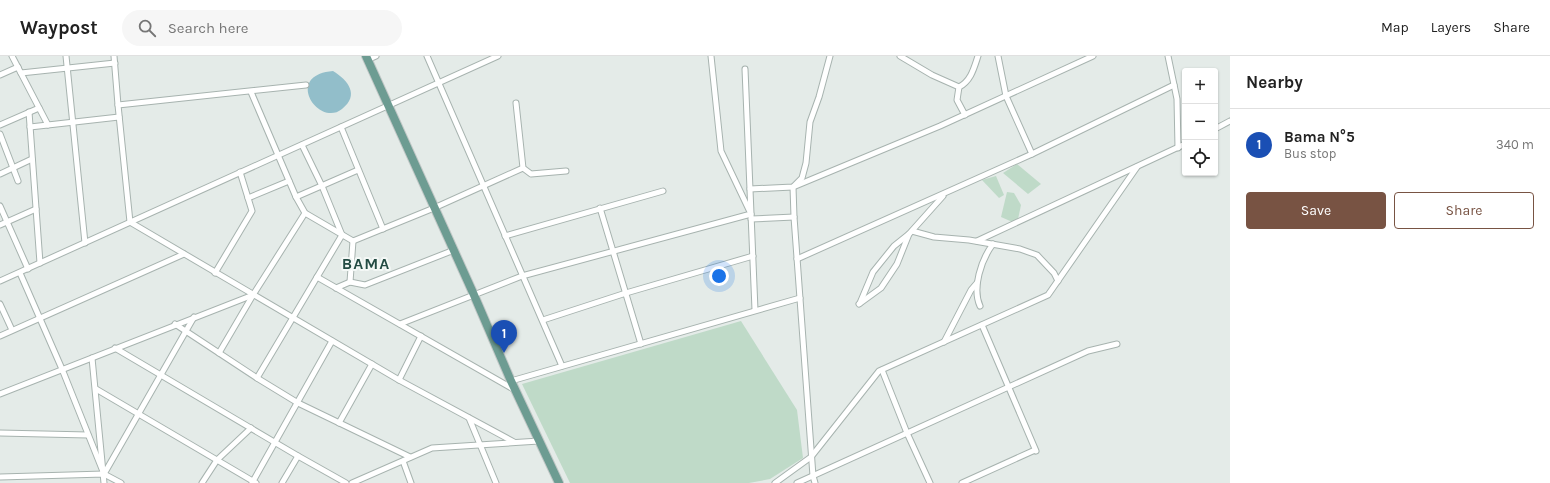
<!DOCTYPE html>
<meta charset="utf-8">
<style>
body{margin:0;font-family:Karla,sans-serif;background:#f6f6f6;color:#222}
.controls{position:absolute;right:12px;top:12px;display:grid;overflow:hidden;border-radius:4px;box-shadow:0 1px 3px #0004}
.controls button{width:36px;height:36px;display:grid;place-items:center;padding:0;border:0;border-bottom:1px solid #e0e0e0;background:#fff;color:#222;font:20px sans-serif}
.you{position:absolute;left:719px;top:220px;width:14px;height:14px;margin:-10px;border:3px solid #fff;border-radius:50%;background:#1a73e8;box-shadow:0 0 0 6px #1a73e833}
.badge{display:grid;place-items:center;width:26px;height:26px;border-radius:50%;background:#785343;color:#fff;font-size:13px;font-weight:700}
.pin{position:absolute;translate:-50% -33px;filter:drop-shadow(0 1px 2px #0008)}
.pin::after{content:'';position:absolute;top:21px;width:14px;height:12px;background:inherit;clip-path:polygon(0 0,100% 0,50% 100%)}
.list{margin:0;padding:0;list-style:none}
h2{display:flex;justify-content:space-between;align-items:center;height:52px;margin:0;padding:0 16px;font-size:17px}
h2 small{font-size:13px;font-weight:400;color:#767676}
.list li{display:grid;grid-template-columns:26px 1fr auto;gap:12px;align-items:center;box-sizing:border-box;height:72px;padding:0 16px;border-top:1px solid #e0e0e0}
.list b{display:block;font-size:15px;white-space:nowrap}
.list p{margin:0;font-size:13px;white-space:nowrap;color:#767676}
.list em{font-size:13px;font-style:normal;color:#767676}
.actions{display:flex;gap:8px;padding:12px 16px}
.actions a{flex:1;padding:9px 0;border:1px solid #785343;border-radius:4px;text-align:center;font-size:14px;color:#785343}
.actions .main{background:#785343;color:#fff}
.icon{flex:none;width:22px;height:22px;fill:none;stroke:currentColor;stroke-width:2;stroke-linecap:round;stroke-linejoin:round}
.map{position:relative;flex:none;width:1230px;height:427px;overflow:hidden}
header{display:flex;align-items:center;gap:24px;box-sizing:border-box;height:56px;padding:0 20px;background:#fff;border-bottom:1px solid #e0e0e0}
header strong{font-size:19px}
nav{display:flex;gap:22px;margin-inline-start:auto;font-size:14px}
.search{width:280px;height:36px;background:#f6f6f6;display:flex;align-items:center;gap:10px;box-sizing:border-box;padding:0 14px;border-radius:22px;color:#767676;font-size:15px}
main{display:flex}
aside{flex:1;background:#fff}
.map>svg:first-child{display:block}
.green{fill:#bfdac8}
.water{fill:#92beca}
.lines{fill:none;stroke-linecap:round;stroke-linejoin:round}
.minor-casing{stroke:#a7b3af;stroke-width:7}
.primary-casing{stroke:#c2c8c7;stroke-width:10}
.minor{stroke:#fff;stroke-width:5}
.primary{stroke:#6d9c92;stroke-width:8}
.labels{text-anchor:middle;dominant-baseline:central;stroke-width:4;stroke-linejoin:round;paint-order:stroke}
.district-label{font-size:16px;font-weight:bold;letter-spacing:1px;fill:#234b43;stroke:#f4f8f6}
</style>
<header>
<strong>Waypost</strong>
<div class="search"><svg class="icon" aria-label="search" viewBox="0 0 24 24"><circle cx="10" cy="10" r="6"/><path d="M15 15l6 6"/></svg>Search here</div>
<nav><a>Map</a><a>Layers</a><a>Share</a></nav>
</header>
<main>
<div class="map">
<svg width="1230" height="427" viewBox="0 0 1230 427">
<rect width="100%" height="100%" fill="#e4ebe8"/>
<g class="green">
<polygon points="1017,108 1041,128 1028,138 1003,117"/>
<polygon points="996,120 1004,139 999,142 982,124"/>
<polygon points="1007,136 1014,137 1021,149 1017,168 1001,161"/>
<polygon points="741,265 797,354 803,402 770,423 749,427 570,427 522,328"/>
</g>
<path class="water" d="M333 15C348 24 360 39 342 53 319 72 283 19 333 15Z"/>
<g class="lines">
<g class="minor-casing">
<g id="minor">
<polyline points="12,0 48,69"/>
<polyline points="66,0 85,187"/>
<polyline points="114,0 118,49 130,166 399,324 514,386"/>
<polyline points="427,0 562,310"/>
<path d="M900 0 932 19 959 31C971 25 974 12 978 0"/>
<polyline points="998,0 1006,40 1032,98"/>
<polyline points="1168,0 1177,43 1178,92"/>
<polyline points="367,4 376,0"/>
<polyline points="745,13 755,254"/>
<polyline points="21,17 115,7"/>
<polyline points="0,19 18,11"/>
<polyline points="959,31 957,44 965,59"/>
<polyline points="251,36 296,141 305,157 353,185"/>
<polyline points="516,47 523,112 531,118 566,115"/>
<polyline points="118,49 306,29"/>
<polyline points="29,56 40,207"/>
<polyline points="0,69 39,52"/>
<polyline points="30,71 119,61"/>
<polyline points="341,71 383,173"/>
<polyline points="1215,73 1230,65"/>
<polyline points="0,78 18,125"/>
<polyline points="0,118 32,103"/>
<polyline points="750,133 793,131 940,70 1093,0"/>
<polyline points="296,141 358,114"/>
<polyline points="248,142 289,125"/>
<polyline points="0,150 28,213"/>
<polyline points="600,152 641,288"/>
<polyline points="751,163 794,161"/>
<polyline points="0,169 36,153"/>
<polyline points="912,175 934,181 969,184 1020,193 1037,199 1054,217 1058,225"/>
<polyline points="505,180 663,135"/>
<polyline points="353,185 434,152 523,112"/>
<polyline points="977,185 1185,88"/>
<polyline points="797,203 1032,98 1174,29"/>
<polyline points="20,217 62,313 104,418"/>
<polyline points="215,217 252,155 240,116"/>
<polyline points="317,221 515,334"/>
<polyline points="0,225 498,0"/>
<polyline points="350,226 353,185"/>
<polyline points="336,232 350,226 365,229 454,194"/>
<polyline points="860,247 873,216 894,190 909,178"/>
<polyline points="0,248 12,274"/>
<polyline points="859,248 881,232 897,208 909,178 943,140"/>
<path d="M980 250C972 232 981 204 993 188"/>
<polyline points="543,264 626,237 753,200"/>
<polyline points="175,268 257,322 298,347 410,401"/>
<polyline points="400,268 522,220 751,158 721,95 711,0"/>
<polyline points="982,269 1036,395"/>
<polyline points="0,280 184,198"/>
<polyline points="944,286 971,234 977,227"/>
<polyline points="115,292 298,400 346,427"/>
<polyline points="219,297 253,239 305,157"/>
<polyline points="92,302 104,427"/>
<polyline points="882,314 907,377 930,427"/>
<polyline points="257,322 342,179 322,130 302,89"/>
<polyline points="399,324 421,280"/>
<polyline points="511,325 800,242"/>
<polyline points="96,333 256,427"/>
<polyline points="0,338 253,239"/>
<polyline points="469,362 496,427"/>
<polyline points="339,367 372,308"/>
<polyline points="0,377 88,379"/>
<polyline points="403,405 411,427"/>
<polyline points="104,418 194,261"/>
<polyline points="0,421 104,418 121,427"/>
<polyline points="202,427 217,404 251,372"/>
<polyline points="252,427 332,285"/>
<polyline points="282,427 298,400"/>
<polyline points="352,427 432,392 539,385"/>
<polyline points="775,427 811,401 879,315 1048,239 1137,111"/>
<polyline points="797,427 1088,295 1117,288"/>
<polyline points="815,427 813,420 794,161 793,131 802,122 806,107 810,66 819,41 830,0"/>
<polyline points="962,427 1035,394"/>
</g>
</g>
<g class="primary-casing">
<polyline id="primary" points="366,0 474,239 511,325 559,427"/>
</g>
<use href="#minor" class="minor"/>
<use href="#primary" class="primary"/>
</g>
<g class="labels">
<g class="district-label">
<text x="366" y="207">BAMA</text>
</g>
</g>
</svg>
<div class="controls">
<button>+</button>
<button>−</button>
<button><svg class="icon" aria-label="locate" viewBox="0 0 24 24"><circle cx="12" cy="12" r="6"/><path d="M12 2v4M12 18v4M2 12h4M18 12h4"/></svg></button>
</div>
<div class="you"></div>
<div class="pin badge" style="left:504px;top:297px;background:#1a4fb4">1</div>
</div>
<aside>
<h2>Nearby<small></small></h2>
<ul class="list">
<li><span class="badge" style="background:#1a4fb4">1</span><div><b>Bama N°5</b><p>Bus stop</p></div><em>340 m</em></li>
</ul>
<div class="actions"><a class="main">Save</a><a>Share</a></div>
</aside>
</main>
